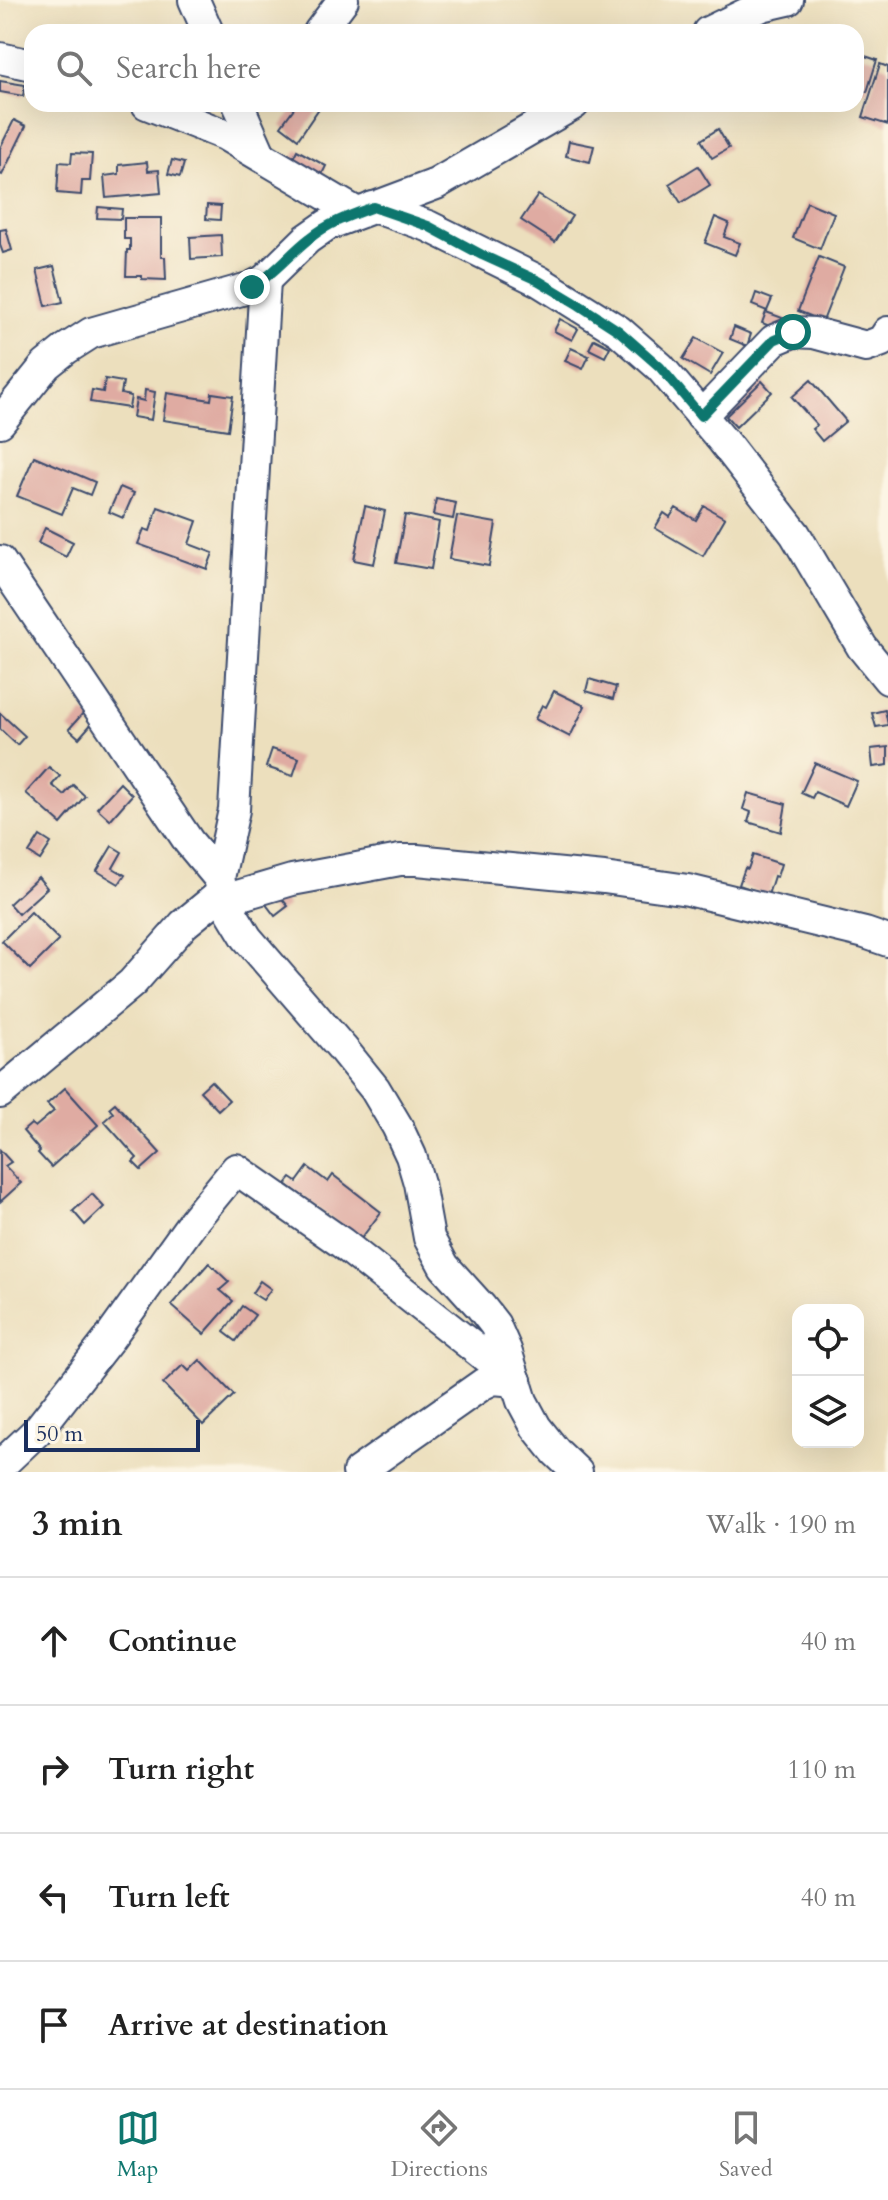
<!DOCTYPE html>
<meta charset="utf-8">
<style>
body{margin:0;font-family:Cardo,serif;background:#f6f6f6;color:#222}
.controls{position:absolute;right:24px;bottom:24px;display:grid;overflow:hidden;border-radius:16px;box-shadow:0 8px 32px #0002}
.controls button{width:72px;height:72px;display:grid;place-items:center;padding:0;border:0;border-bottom:2px solid #e0e0e0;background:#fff;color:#222;font:40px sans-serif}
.scale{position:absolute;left:24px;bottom:20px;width:176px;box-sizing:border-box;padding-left:8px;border:4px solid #1b2f5e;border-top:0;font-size:22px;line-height:28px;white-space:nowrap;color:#1b2f5e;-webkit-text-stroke:6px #fcf5e5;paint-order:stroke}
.stop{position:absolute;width:24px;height:24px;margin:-18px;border:6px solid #0f766e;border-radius:50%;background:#fff}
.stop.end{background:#0f766e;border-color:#fff;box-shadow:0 2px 8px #0008}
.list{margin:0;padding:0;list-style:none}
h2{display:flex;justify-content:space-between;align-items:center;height:104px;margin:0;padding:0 32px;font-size:34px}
h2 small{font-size:26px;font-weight:400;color:#767676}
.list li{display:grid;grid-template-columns:52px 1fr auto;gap:24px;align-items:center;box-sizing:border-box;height:128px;padding:0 32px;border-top:2px solid #e0e0e0}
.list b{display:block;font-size:30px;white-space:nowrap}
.list em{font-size:26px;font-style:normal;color:#767676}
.icon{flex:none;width:44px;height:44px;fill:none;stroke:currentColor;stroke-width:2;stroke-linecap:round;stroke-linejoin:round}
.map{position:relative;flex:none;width:888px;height:1472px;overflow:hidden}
.search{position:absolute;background:#fff;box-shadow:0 8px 32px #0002;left:24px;right:24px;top:24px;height:88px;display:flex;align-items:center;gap:20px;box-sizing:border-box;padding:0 28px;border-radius:24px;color:#767676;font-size:30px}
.sheet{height:616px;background:#fff}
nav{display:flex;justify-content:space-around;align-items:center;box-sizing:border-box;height:112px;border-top:2px solid #e0e0e0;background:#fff;font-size:22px;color:#767676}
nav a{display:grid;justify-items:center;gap:4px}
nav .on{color:#0f766e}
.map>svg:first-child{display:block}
.building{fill:#dfaba2}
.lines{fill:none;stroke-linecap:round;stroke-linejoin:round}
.minor-casing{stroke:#3a496c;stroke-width:34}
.minor{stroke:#fff;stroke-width:30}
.route{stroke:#0f766e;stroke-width:10}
</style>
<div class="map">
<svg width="888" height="1472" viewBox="0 0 888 1472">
<rect width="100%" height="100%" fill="#fcf5e5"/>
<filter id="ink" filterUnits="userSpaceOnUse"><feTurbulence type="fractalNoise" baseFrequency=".0125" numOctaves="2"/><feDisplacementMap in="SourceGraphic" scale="16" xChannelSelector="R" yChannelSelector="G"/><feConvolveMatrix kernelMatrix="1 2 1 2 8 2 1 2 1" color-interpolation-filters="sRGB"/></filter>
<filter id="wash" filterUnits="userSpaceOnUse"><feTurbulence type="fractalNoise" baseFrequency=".006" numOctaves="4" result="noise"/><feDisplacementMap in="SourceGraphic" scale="32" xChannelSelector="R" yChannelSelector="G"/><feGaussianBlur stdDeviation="1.8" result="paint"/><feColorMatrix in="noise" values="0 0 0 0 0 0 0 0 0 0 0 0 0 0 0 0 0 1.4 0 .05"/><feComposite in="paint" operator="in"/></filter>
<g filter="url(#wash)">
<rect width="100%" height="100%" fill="#ecdfbd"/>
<g id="blocks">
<g class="building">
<polygon points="862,55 877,60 867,92 858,89 861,72 857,71"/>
<polygon points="880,64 888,67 888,125 863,117"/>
<polygon points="0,81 25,85 23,96 0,92"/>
<polygon points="297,104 322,104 298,139 281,126"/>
<polygon points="14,120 26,126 2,175 0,174 0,148"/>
<polygon points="718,129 729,148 712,158 701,140"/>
<polygon points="569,141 594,146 590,162 566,156"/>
<polygon points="297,150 326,166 320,178 291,162"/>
<polygon points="72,153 92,154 90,181 82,181 81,195 57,193 59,162 71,163"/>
<polygon points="172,160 184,163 180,177 168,174"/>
<polygon points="147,162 148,171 159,170 161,193 106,198 104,176 119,174 119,165"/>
<polygon points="698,166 710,185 681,203 669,184"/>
<polygon points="538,195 572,216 555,242 521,220"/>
<polygon points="807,202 834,213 820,249 793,238"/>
<polygon points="207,205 221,206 220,220 206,219"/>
<polygon points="98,207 122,209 121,219 97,218"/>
<polygon points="715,217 729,223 724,237 740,243 735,255 705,243"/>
<polygon points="124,218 161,218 161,257 165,257 166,280 142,279 142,276 126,276 127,250 130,250 130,239 124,239"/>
<polygon points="6,229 12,250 3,253 0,245 0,230"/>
<polygon points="221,235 222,257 191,259 190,237"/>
<polygon points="819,257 844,267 823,321 798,311"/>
<polygon points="54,266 63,302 46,306 37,270"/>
<polygon points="756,293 772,299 767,311 752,305"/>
<polygon points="766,312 788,320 783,331 762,323"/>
<polygon points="560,319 578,329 572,340 554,331"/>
<polygon points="734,327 751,334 747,346 730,339"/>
<polygon points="696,338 723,353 710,375 683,359"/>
<polygon points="594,339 610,347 605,357 589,349"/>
<polygon points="571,348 589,356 583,369 565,361"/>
<polygon points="105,379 123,382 121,394 131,396 129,408 90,402 92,390 103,392"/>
<polygon points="811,380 846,421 822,441 812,429 817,425 792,397"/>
<polygon points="762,381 772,392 736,427 726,416"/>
<polygon points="145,390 155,392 151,420 133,417 136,399 144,401"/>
<polygon points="167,393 211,400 212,393 233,396 228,430 163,420"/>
<polygon points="34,456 95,482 90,495 73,488 62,514 17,496"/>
<polygon points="120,487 134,493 123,518 109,512"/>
<polygon points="436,499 456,503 453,519 433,515"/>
<polygon points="365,506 385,511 374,564 354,560"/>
<polygon points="704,506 725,518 703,556 655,528 664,513 670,517 676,508 696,520"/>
<polygon points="158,507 197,521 189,544 213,553 207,569 138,544 144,529 150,531"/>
<polygon points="405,515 439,522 431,569 396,563"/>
<polygon points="457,516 496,523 489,566 449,559"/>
<polygon points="45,528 73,542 66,557 38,543"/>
<polygon points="589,679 616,687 613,699 586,691"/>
<polygon points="554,691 585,706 570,737 535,719 542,705 546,707"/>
<polygon points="885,710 888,725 876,727 872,713"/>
<polygon points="84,712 94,721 79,738 69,729"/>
<polygon points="0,713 25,736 17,745 0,729"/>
<polygon points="888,747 888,765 873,767 871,749"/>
<polygon points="272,749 299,758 293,776 266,767"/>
<polygon points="815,763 857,781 846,806 815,792 812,798 801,793"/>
<polygon points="49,767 60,776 52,785 64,795 73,785 85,796 61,824 26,793"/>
<polygon points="120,783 132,795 110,820 97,808"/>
<polygon points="748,793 786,804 781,832 748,822 751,812 743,809"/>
<polygon points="40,836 51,843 40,860 29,853"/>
<polygon points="112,846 122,852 113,868 125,875 119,884 97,871"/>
<polygon points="753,855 781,864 777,877 774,876 768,895 739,885 745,868 748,869"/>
<polygon points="38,877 47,888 18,914 9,904"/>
<polygon points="278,894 288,906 275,916 265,903"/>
<polygon points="31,912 59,940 30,969 2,941"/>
<polygon points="211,1081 229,1100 218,1110 200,1091"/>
<polygon points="65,1088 98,1125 51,1167 38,1153 40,1151 23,1131 31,1124 35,1127 54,1111 47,1104"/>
<polygon points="115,1103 160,1153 141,1170 133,1162 137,1158 104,1121 113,1113 109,1108"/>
<polygon points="0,1150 11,1162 5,1166 21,1183 0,1202"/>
<polygon points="308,1167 328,1182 333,1175 381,1212 360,1240 286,1184 291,1178 297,1182"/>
<polygon points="92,1194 104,1207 85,1225 73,1211"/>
<polygon points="209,1263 229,1282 220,1290 233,1301 204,1334 171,1305"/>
<polygon points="260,1281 271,1289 263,1300 252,1293"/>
<polygon points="242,1306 255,1315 236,1341 224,1332"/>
<polygon points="200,1360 234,1395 203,1425 163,1384 183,1365 189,1371"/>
</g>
</g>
</g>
<g filter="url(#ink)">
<use href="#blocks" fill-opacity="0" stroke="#3a496c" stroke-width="2"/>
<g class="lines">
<g class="minor-casing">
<g id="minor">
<polyline points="194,0 208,32"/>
<polyline points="319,32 343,0"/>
<polyline points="708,32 762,6 788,0"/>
<polyline points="0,58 32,65"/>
<polyline points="147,104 225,135 357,213"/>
<polyline points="238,104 260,154"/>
<polyline points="373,207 428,226 539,281 619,331 660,367 723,441 795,534 862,647 888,679"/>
<polyline points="701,416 774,340 793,332 814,333 866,347 882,341 888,332"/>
<polyline points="0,422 46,365 66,349 91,333 252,287 265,280 307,239 327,225 436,184 574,104"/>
<polyline points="0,561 189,842 219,878 224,900 247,938 342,1048 375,1089 397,1126 411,1156 419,1183 429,1238 444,1266 481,1307 495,1325 506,1350 522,1401 536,1427 556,1452 577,1472"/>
<polyline points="219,878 234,810 265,280"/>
<polyline points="0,1093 132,983 184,924 217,897 224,900 292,880 400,860 417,860 604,878 688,890 865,933 888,941"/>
<polyline points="0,1466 37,1431 109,1339 195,1219 236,1169 342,1243 516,1381"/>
<polyline points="358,1472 483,1384 493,1379 516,1381"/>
</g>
</g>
<use href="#minor" class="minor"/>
</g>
</g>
<g class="lines" filter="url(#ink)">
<path class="route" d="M252 287C275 274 289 254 310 238 328 223 351 215 373 207L428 226 482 255 539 281 579 305 619 331 660 367 701 416 774 340 793 332"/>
</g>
</svg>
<div class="controls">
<button><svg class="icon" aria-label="locate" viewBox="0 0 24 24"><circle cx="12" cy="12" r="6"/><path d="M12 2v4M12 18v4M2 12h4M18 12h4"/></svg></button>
<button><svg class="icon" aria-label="layers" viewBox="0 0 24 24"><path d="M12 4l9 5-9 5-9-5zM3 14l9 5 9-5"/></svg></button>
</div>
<div class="scale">50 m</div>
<div class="stop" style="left:793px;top:332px"></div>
<div class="stop end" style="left:252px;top:287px"></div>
<div class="search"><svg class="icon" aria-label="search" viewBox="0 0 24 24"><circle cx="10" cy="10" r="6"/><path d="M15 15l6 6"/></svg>Search here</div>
</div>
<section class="sheet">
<h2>3 min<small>Walk · 190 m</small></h2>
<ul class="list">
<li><svg class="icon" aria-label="ahead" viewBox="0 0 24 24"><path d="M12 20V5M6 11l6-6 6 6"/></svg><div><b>Continue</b></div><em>40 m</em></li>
<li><svg class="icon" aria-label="right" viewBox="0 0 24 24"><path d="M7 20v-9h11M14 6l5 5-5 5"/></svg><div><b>Turn right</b></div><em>110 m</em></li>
<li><svg class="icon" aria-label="left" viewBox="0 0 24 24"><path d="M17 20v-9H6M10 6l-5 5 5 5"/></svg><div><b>Turn left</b></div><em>40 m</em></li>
<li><svg class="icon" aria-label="arrive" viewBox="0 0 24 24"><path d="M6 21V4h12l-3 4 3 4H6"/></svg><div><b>Arrive at destination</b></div></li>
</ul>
</section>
<nav>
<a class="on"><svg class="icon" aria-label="map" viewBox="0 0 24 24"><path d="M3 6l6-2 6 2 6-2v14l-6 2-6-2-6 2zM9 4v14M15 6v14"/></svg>Map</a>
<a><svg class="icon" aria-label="directions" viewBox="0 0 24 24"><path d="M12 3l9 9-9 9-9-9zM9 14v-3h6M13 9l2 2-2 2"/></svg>Directions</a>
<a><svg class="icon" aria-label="saved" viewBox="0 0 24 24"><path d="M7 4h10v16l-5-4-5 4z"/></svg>Saved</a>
</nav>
